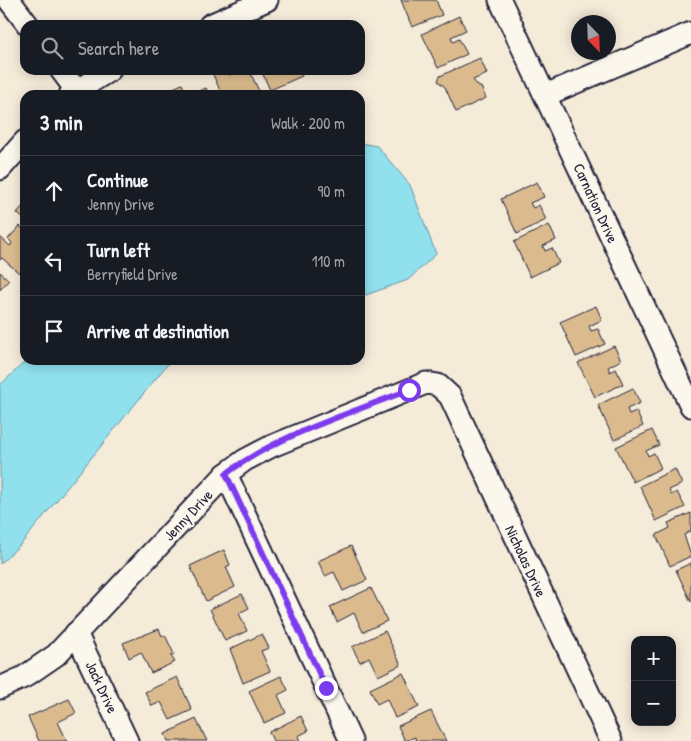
<!DOCTYPE html>
<meta charset="utf-8">
<style>
body{margin:0;font-family:"Patrick Hand",sans-serif;background:#20242c;color:#f1f3f6}
.controls{position:absolute;right:15px;bottom:15px;display:grid;overflow:hidden;border-radius:10px;box-shadow:0 2px 12px #0003}
.controls button{width:45px;height:45px;display:grid;place-items:center;padding:0;border:0;border-bottom:1px solid #363941;background:#171b24;color:#f1f3f6;font:25px sans-serif}
.compass{position:absolute;left:571px;top:15px;width:45px;height:45px;border-radius:50%;background:#171b24;box-shadow:0 2px 12px #0003;rotate:157deg}
.stop{position:absolute;width:15px;height:15px;margin:-11px;border:4px solid #7c3aed;border-radius:50%;background:#fff}
.stop.end{background:#7c3aed;border-color:#fff;box-shadow:0 1px 5px #0008}
.list{margin:0;padding:0;list-style:none}
h2{display:flex;justify-content:space-between;align-items:center;height:65px;margin:0;padding:0 20px;font-size:21px}
h2 small{font-size:16px;font-weight:400;color:#9ea1a6}
.list li{display:grid;grid-template-columns:32px 1fr auto;gap:15px;align-items:center;box-sizing:border-box;height:70px;padding:0 20px;border-top:1px solid #363941}
.list b{display:block;font-size:19px;white-space:nowrap}
.list p{margin:0;font-size:16px;white-space:nowrap;color:#9ea1a6}
.list em{font-size:16px;font-style:normal;color:#9ea1a6}
.icon{flex:none;width:28px;height:28px;fill:none;stroke:currentColor;stroke-width:2;stroke-linecap:round;stroke-linejoin:round}
.map{position:relative;flex:none;width:691px;height:741px;overflow:hidden}
.search{position:absolute;background:#171b24;box-shadow:0 2px 12px #0003;left:20px;top:20px;width:345px;height:55px;display:flex;align-items:center;gap:12px;box-sizing:border-box;padding:0 18px;border-radius:15px;color:#9ea1a6;font-size:19px}
.panel{position:absolute;background:#171b24;box-shadow:0 2px 12px #0003;left:20px;top:90px;width:345px;height:275px;border-radius:15px}
.map>svg:first-child{display:block}
.water{fill:#90e0ed;stroke:#6494a6}
.building{fill:#dbbb8e;stroke:#22223b}
.lines{fill:none;stroke-linecap:round;stroke-linejoin:round}
.minor-casing{stroke:#22223b;stroke-width:25}
.minor{stroke:#fbf7ec;stroke-width:21}
.route{stroke:#7c3aed;stroke-width:6}
.labels{text-anchor:middle;dominant-baseline:central;stroke-width:4;stroke-linejoin:round;paint-order:stroke}
.street-label{font-size:15px;fill:#22223b;stroke:#fbf7ec}
</style>
<div class="map">
<svg width="691" height="741" viewBox="0 0 691 741">
<rect width="100%" height="100%" fill="#f5ebd9"/>
<filter id="ink" filterUnits="userSpaceOnUse"><feTurbulence type="fractalNoise" baseFrequency=".02" numOctaves="2"/><feDisplacementMap in="SourceGraphic" scale="10" xChannelSelector="R" yChannelSelector="G"/><feConvolveMatrix kernelMatrix="1 2 1 2 8 2 1 2 1" color-interpolation-filters="sRGB"/></filter>
<g filter="url(#ink)">
<g class="water">
<polygon points="360,143 377,146 410,185 436,254 408,280 360,297"/>
<polygon points="27,360 171,360 22,543 0,564 0,385"/>
</g>
<g class="building">
<polygon points="401,0 436,0 442,15 412,27"/>
<polygon points="459,16 466,30 451,37 453,42 459,39 467,54 438,68 422,34"/>
<polygon points="480,58 487,74 473,80 479,87 481,87 486,98 456,112 445,87 438,81 440,76"/>
<polygon points="211,70 227,70 229,75 240,70 249,70 259,91 251,95 222,95"/>
<polygon points="261,70 299,70 302,76 270,90"/>
<polygon points="182,84 187,95 171,95 169,90"/>
<polygon points="206,88 209,95 189,95"/>
<polygon points="537,182 544,197 530,203 533,208 539,205 546,220 517,234 501,199"/>
<polygon points="25,204 25,220 17,213"/>
<polygon points="549,225 556,240 543,246 545,251 552,248 559,263 530,277 514,242"/>
<polygon points="20,226 25,231 25,266 19,273 2,258 0,260 0,237 10,246 12,243 8,239"/>
<polygon points="0,272 9,280 0,290"/>
<polygon points="596,306 602,320 589,326 591,331 598,329 605,344 576,357 560,322"/>
<polygon points="614,346 621,360 608,367 610,372 616,369 623,384 595,397 578,363"/>
<polygon points="633,388 640,403 627,409 629,414 636,411 643,426 614,440 598,405"/>
<polygon points="652,430 659,445 646,451 648,456 654,453 661,468 633,482 616,447"/>
<polygon points="675,469 682,484 669,490 671,495 677,492 685,507 656,521 640,486"/>
<polygon points="691,513 691,531 684,535 691,556 670,566 656,535 670,528 668,523"/>
<polygon points="351,546 367,580 343,591 334,572 325,576 318,561"/>
<polygon points="224,550 230,565 226,567 235,587 206,601 190,566"/>
<polygon points="691,563 691,602 676,570"/>
<polygon points="371,588 387,621 363,632 354,613 337,622 330,607"/>
<polygon points="242,594 249,608 239,613 247,631 225,641 210,609"/>
<polygon points="159,629 162,636 165,635 174,654 171,656 175,662 151,673 141,652 129,658 123,643"/>
<polygon points="385,631 401,665 378,676 369,657 360,662 352,647"/>
<polygon points="262,634 269,648 261,651 270,671 243,683 230,649"/>
<polygon points="403,673 419,707 395,718 387,699 377,704 370,689"/>
<polygon points="281,676 288,690 278,695 286,713 264,723 249,691"/>
<polygon points="177,677 192,710 170,720 161,702 152,706 145,692"/>
<polygon points="69,699 76,713 58,722 67,741 39,741 28,717"/>
<polygon points="431,711 446,741 416,741 415,737 405,741 398,726"/>
<polygon points="301,716 308,731 298,736 300,741 273,741 269,732"/>
<polygon points="196,719 207,741 168,741 165,734"/>
</g>
<g class="lines">
<g class="minor-casing">
<g id="minor">
<polyline points="9,0 28,25"/>
<polyline points="500,0 691,406"/>
<polyline points="210,25 267,0"/>
<polyline points="61,70 76,90"/>
<polyline points="70,95 110,70"/>
<polyline points="546,95 691,33"/>
<polyline points="0,169 25,141"/>
<polyline points="226,474 351,741"/>
<polyline points="76,633 127,741"/>
<polyline points="0,688 24,677 56,655 226,474 245,460 272,446 426,383 438,385 450,396 611,741"/>
</g>
</g>
<use href="#minor" class="minor"/>
</g>
</g>
<g class="lines" filter="url(#ink)">
<path class="route" d="M326 688 226 474C275 436 351 413 409 390"/>
</g>
<g class="labels">
<g class="street-label">
<text transform="translate(596 203) rotate(65)">Carnation Drive</text>
<text transform="translate(188 515) rotate(-47)">Jenny Drive</text>
<text transform="translate(526 561) rotate(65)">Nicholas Drive</text>
<text transform="translate(102 687) rotate(65)">Jack Drive</text>
</g>
</g>
</svg>
<div class="controls">
<button>+</button>
<button>−</button>
</div>
<svg class="compass" viewBox="-18 -18 36 36"><path d="M0-13l5 13h-10z" fill="#e53935"/><path d="M0 13l5-13h-10z" fill="#9ea1a6"/></svg>
<div class="stop" style="left:409px;top:390px"></div>
<div class="stop end" style="left:326px;top:688px"></div>
<div class="search"><svg class="icon" aria-label="search" viewBox="0 0 24 24"><circle cx="10" cy="10" r="6"/><path d="M15 15l6 6"/></svg>Search here</div>
<section class="panel">
<h2>3 min<small>Walk · 200 m</small></h2>
<ul class="list">
<li><svg class="icon" aria-label="ahead" viewBox="0 0 24 24"><path d="M12 20V5M6 11l6-6 6 6"/></svg><div><b>Continue</b><p>Jenny Drive</p></div><em>90 m</em></li>
<li><svg class="icon" aria-label="left" viewBox="0 0 24 24"><path d="M17 20v-9H6M10 6l-5 5 5 5"/></svg><div><b>Turn left</b><p>Berryfield Drive</p></div><em>110 m</em></li>
<li><svg class="icon" aria-label="arrive" viewBox="0 0 24 24"><path d="M6 21V4h12l-3 4 3 4H6"/></svg><div><b>Arrive at destination</b></div></li>
</ul>
</section>
</div>
